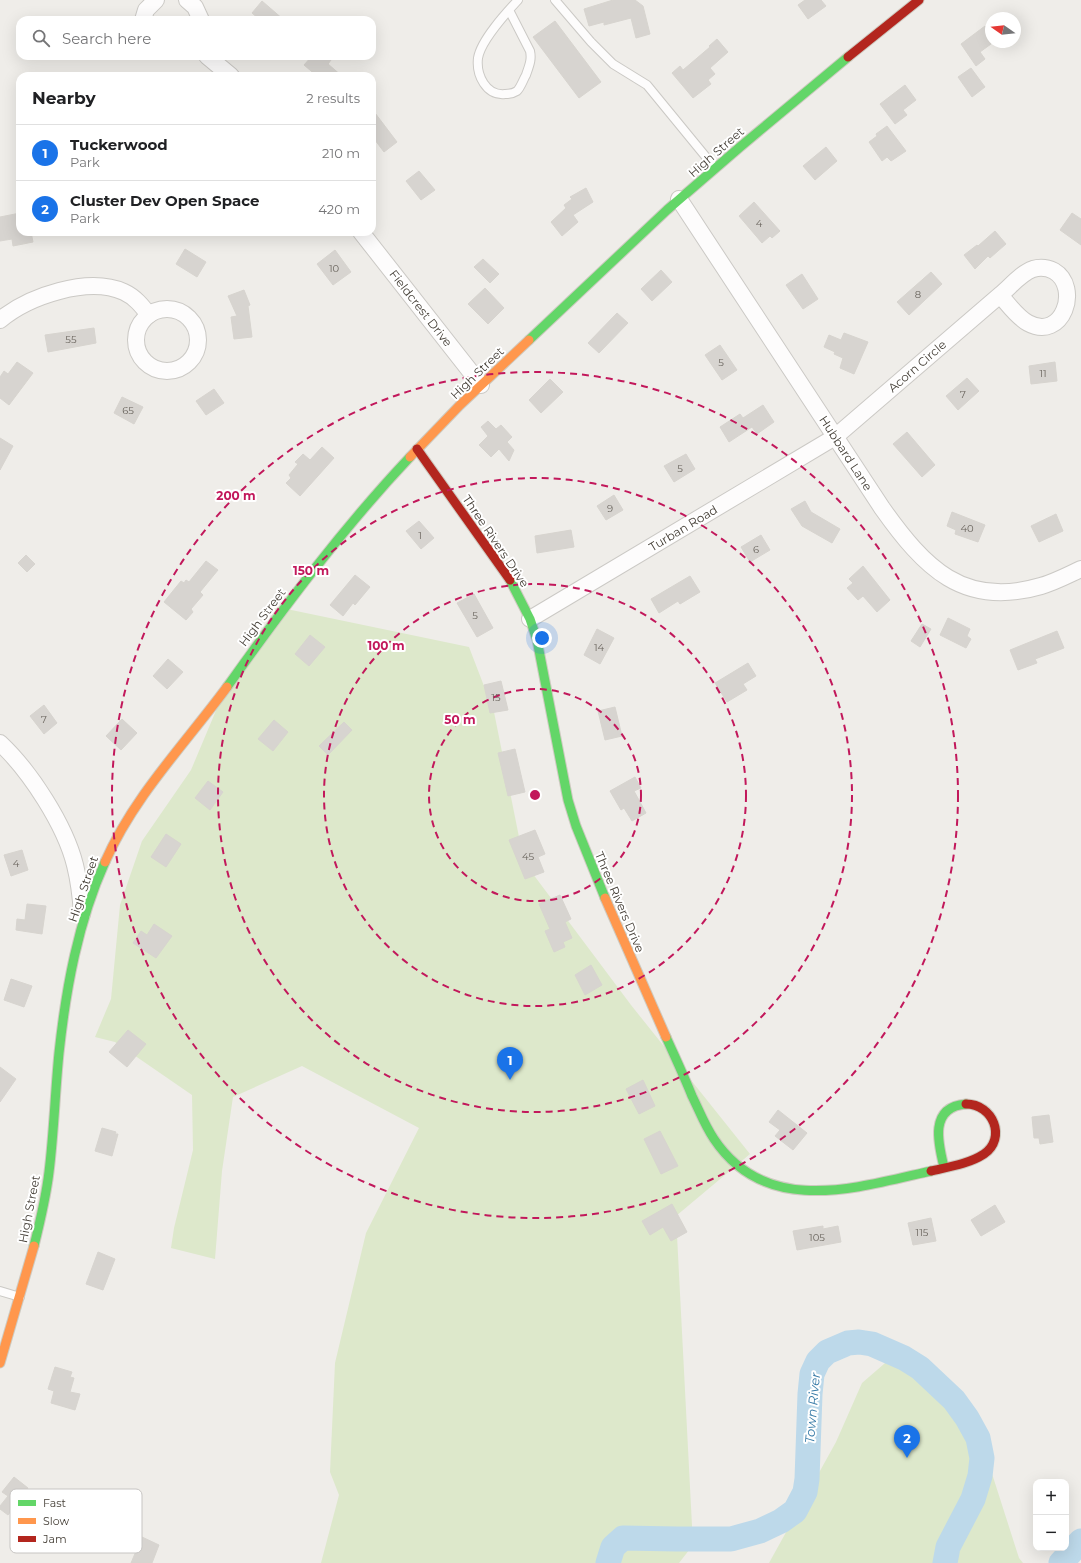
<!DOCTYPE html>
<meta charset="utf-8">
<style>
body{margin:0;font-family:Montserrat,sans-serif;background:#f6f6f6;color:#202124}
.controls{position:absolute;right:12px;bottom:12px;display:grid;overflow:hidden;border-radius:8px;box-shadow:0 4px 16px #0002}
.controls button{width:36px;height:36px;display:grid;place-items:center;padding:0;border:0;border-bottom:1px solid #e0e0e0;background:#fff;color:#202124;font:20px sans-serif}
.compass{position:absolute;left:985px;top:12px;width:36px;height:36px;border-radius:50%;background:#fff;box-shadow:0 4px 16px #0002;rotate:284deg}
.you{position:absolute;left:542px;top:638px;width:14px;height:14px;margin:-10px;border:3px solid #fff;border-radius:50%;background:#1a73e8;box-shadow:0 0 0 6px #1a73e833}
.badge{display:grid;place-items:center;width:26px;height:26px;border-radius:50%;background:#1a73e8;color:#fff;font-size:13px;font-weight:700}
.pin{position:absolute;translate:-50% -33px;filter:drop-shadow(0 1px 2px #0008)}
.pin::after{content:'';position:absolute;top:21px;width:14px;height:12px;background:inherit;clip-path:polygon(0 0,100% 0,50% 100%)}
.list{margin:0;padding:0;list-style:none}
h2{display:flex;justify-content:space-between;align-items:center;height:52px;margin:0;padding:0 16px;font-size:17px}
h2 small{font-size:13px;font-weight:400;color:#757577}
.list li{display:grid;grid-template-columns:26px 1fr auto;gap:12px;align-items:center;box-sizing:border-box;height:56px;padding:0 16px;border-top:1px solid #e0e0e0}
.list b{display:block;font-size:15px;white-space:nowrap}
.list p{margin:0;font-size:13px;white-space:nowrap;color:#757577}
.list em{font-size:13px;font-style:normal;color:#757577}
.icon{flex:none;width:22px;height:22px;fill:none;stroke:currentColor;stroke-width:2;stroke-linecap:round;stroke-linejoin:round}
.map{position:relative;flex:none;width:1081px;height:1563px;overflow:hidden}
.search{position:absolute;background:#fff;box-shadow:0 4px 16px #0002;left:16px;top:16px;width:360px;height:44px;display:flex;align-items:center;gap:10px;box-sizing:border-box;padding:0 14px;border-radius:12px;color:#757577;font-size:15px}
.panel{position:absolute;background:#fff;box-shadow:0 4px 16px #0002;left:16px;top:72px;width:360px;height:164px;border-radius:12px}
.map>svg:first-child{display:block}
.green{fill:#dde8cb}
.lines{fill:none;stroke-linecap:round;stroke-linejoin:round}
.river{stroke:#bdd9ea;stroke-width:25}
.building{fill:#d7d4d0;stroke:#d7d4cf}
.lane-casing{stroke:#cbc9c5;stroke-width:10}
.street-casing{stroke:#cbc9c5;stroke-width:18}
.fast-casing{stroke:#cecac0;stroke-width:11}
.slow-casing{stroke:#cecac0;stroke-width:11}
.jam-casing{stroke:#cecac0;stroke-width:11}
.lane{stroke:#fdfcfc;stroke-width:8}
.street{stroke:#fdfcfc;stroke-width:16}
.fast{stroke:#63d668;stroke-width:9}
.slow{stroke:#ff974d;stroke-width:9}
.jam{stroke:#b3261e;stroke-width:9}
.ring{fill:none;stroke:#c2185b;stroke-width:2;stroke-dasharray:7 5}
.labels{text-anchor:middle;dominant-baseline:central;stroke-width:4;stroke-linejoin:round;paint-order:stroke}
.number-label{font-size:10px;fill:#6a655e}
.street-label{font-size:12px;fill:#443e36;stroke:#fff}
.water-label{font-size:13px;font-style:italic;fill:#387ba7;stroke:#fff}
.key{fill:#fff;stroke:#c7c5c3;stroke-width:1}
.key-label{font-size:11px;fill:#443e36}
.centre{fill:#c2185b;stroke:#fff;stroke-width:2}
.ring-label{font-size:12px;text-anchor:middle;font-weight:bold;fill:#c2185b;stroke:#fff;stroke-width:4;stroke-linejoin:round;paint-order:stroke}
</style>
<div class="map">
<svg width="1081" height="1563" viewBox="0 0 1081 1563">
<rect width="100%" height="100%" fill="#efede9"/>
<g class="green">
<polygon points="277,607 469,647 494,712 524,862 631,1005 750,1154 676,1216 693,1545 679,1563 321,1563 339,1495 330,1472 335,1363 366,1233 419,1128 302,1066 233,1097 222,1171 215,1259 171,1248 174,1228 193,1150 192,1095 115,1042 95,1037 111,999 120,905 142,841 191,770 228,682"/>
<polygon points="899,1351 934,1366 970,1405 1019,1558 1023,1563 769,1563 836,1442 862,1383"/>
</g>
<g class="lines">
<g class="river">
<polyline points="608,1563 613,1547 623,1538 677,1539 731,1539 760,1531 781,1521 795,1511 805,1492 807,1479 810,1394 812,1374 818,1361 827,1352 848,1343 859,1342 872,1344 904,1358 920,1368 954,1400 967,1418 978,1438 982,1458 980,1476 973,1499 948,1547 945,1563"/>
<polyline points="1061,1563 1081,1541"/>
</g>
</g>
<g class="building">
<polygon points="613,0 635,0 643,6 650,34 636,38 631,18 604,25 604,22 589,26 584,9"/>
<polygon points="805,0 821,0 826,6 808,19 798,5"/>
<polygon points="262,1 284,20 260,20 252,13"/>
<polygon points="555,21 601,82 579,98 533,37"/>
<polygon points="985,26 991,34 991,44 980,52 985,59 976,66 961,44"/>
<polygon points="717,39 728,52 710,68 715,74 708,80 711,84 693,98 672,73 680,66 683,70 710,47 709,46"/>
<polygon points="312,56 334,56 328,64 342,76 317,76 304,65"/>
<polygon points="971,68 985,87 972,97 958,77"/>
<polygon points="905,85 916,100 903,110 907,115 895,124 880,104"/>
<polygon points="372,109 397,142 384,152 372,136"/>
<polygon points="887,126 906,151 891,161 887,157 882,161 869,142 877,136 876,134"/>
<polygon points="826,147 837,161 815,180 803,166"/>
<polygon points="419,171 435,190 421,200 406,181"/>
<polygon points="586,188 593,202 573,215 578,222 562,236 551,222 566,208 564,205 572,199 570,197"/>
<polygon points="754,202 780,231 772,238 770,236 762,243 739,216"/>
<polygon points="20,213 20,232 31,232 33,242 13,246 12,239 0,241 0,217"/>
<polygon points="1072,213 1081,219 1081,245 1060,230"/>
<polygon points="995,231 1006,244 990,258 988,256 975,269 964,255 977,245 978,246"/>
<polygon points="185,249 206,262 197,277 176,264"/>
<polygon points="335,250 351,272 333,285 317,264"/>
<polygon points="483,259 499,274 490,283 474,267"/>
<polygon points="661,270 672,282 652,301 641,289"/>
<polygon points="931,272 942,284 909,315 897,302"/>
<polygon points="802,274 818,299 803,309 786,285"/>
<polygon points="485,288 504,308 488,324 468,304"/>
<polygon points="244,290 250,305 248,306 252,337 234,339 231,317 237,316 228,296"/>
<polygon points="617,313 628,323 599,353 588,343"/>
<polygon points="94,328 96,343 48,352 45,335"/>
<polygon points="844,333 868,342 854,374 840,368 843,358 834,354 835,352 824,347 829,335 841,340"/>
<polygon points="720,345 737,370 722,380 705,355"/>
<polygon points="17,362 33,373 9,405 0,398 0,377 4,371 8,374"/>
<polygon points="1055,362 1057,381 1031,384 1029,366"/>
<polygon points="967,378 979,391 958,410 946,396"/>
<polygon points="550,379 563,392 541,413 529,400"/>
<polygon points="214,389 224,403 206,415 196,401"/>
<polygon points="122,397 143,407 134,424 114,413"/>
<polygon points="763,405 774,422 757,434 752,427 729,442 720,427 740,414 743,418"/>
<polygon points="488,421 496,429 501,425 512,437 507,442 514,450 509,461 499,449 491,457 479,445 488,436 481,427"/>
<polygon points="907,432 935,465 922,477 893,444"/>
<polygon points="0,438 13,446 0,470"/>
<polygon points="322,447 334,458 300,496 286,483 291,478 289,475 298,464 295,462 303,454 310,460"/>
<polygon points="686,454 695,469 674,482 664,466"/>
<polygon points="614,495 623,510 606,520 597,506"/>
<polygon points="805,501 811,512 840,529 832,543 802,526 791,509"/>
<polygon points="952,512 985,525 978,542 955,534 956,530 947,526"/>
<polygon points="1056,514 1063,531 1039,542 1031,526"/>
<polygon points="419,521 434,538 421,549 406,531"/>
<polygon points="571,530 574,547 537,553 535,536"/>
<polygon points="761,535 770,550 750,562 741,547"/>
<polygon points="26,555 35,564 27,572 18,563"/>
<polygon points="206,561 218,570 200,592 203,595 191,609 193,612 186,620 164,602 181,581 184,583 186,580 189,582"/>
<polygon points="863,566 890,600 877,612 863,596 858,600 847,588 853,583 849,579"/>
<polygon points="355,575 370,587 355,605 353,603 343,616 330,605"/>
<polygon points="690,576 700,592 680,604 678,601 659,613 651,599"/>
<polygon points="474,594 493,628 477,637 457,603"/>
<polygon points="948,618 970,629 967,636 971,639 966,648 940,635"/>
<polygon points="922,624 931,629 920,647 911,641"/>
<polygon points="597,629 614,638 600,664 584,655"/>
<polygon points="1057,631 1064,648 1035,659 1037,663 1018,670 1010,650"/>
<polygon points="310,635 325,647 309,666 295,654"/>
<polygon points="168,659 183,672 167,689 153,676"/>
<polygon points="748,663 756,676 743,684 747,690 727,702 715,683"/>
<polygon points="501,681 508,710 490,713 484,685"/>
<polygon points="44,705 57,723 44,734 30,716"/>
<polygon points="615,707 622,736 605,740 598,711"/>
<polygon points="122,719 137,733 121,750 106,736"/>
<polygon points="274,720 288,732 273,751 258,739"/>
<polygon points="344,722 352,730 328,755 319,746"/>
<polygon points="515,749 525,792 508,796 498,753"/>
<polygon points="635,777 641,788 634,791 646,813 632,821 624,808 621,810 610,791"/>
<polygon points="208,781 223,792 210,810 195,798"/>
<polygon points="535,830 545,854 538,857 544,872 525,879 509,840"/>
<polygon points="166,834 181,844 166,867 151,857"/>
<polygon points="22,850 28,870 11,876 4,855"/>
<polygon points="560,895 571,919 565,922 572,938 563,942 565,947 554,952 545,931 550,929 539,904"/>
<polygon points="27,904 46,906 42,934 16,930 17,919 25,920"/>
<polygon points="154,924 172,936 156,958 133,943 141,931 147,935"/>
<polygon points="591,965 602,985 585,995 575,975"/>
<polygon points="11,979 32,986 24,1007 4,1000"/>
<polygon points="128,1030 146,1044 127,1067 109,1052"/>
<polygon points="0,1067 16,1079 0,1102"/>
<polygon points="643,1080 655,1106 639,1114 626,1089"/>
<polygon points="778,1110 807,1133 793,1150 775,1136 780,1130 769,1122"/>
<polygon points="1049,1115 1053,1142 1040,1144 1039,1138 1034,1138 1032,1117"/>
<polygon points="102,1128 116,1132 115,1134 118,1134 112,1156 95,1151"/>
<polygon points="660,1131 678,1166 661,1174 644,1139"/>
<polygon points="672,1204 687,1232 671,1241 663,1227 650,1235 642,1221"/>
<polygon points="995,1205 1005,1222 981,1236 971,1220"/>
<polygon points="931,1218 936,1241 913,1245 908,1223"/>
<polygon points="823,1226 823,1229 838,1226 841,1242 797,1250 793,1231"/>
<polygon points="98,1252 115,1259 103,1290 86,1284"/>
<polygon points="55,1367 72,1372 70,1377 74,1378 70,1392 80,1394 75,1410 51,1403 54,1391 48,1389"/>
<polygon points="14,1477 28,1488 8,1515 0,1509 0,1506 8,1496 2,1492"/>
<polygon points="142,1537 159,1545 152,1563 131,1563"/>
</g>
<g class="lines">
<g class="lane-casing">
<g id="lane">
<polyline points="555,0 591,42 613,64 647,85 715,168"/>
<path d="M509 10 530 51C532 60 529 66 526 75 523 80 521 87 517 91 514 93 509 94 505 94 486 96 476 75 478 58 481 40 506 13 518 0"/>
<polyline points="0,1291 20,1297"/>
</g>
</g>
<g class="street-casing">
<g id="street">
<polyline points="187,0 195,7 201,20"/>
<polyline points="143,20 146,10 156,0"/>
<polyline points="207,56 231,76"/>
<path d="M679 199 882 508C924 567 963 609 1041 586 1055 582 1068 575 1081 569"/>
<polyline points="361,232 481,385"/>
<circle cx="167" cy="340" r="31"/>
<path d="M0 320C29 296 88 276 124 292 135 297 142 306 149 315"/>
<path d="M530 619 835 437 1000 295C1010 287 1021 273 1033 269 1040 267 1048 268 1054 271 1081 287 1063 342 1028 323 1017 317 1008 304 1000 295"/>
<path d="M0 743C30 771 65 825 75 865 79 881 81 898 82 914"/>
</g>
</g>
<g class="fast-casing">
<g id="fast">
<polyline points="529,340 667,210 740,147 848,57"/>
<polyline points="510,580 530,619 537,640 568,800 576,826 605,898"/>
<path d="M227 687C284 607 343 528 410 457"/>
<path d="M666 1037C675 1057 684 1076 692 1096 699 1110 705 1126 714 1139 766 1217 856 1188 931 1171"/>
<path d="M944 1167C938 1143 929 1107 966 1104"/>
<path d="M34 1246C40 1222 46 1197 49 1172 54 1132 55 1093 59 1053 66 988 78 922 105 862"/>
</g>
</g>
<g class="slow-casing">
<g id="slow">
<polyline points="410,457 460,405 529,340"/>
<path d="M105 862C134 796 185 744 227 687"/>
<polyline points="605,898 666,1037"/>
<polyline points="0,1363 34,1246"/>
</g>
</g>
<g class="jam-casing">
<g id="jam">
<polyline points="848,57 919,0"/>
<polyline points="417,449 510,580"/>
<path d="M931 1171C948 1167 969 1164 984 1154 1007 1138 993 1104 966 1104"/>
</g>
</g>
<use href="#lane" class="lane"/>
<use href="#street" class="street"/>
<use href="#fast" class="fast"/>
<use href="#slow" class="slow"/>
<use href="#jam" class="jam"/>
</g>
<g class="ring">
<circle cx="535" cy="795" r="106"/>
<circle cx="535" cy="795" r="211"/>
<circle cx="535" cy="795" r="317"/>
<circle cx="535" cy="795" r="423"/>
</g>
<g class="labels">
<g class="number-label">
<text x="759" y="223">4</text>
<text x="334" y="268">10</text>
<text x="918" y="294">8</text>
<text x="71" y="339">55</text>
<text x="721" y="362">5</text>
<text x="1043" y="373">11</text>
<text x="963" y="394">7</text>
<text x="128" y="410">65</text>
<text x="680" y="468">5</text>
<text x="610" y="508">9</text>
<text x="967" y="528">40</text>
<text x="420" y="535">1</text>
<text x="756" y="549">6</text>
<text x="475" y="615">5</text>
<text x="599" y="647">14</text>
<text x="496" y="697">15</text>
<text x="44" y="719">7</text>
<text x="528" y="856">45</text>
<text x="16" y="863">4</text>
<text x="922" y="1232">115</text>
<text x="817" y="1237">105</text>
</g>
<g class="street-label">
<text transform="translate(716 152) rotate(-41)">High Street</text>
<text transform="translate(421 308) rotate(52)">Fieldcrest Drive</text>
<text transform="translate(917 366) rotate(-41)">Acorn Circle</text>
<text transform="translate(477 373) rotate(-44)">High Street</text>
<text transform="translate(846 453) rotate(57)">Hubbard Lane</text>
<text transform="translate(683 528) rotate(-31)">Turban Road</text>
<text transform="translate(496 541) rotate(56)">Three Rivers Drive</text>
<text transform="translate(262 617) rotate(-53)">High Street</text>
<text transform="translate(83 889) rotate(-71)">High Street</text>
<text transform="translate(620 902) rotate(67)">Three Rivers Drive</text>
<text transform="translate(29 1209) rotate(-79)">High Street</text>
</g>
<g class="water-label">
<text transform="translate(812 1408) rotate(-85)">Town River</text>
</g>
</g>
<rect x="10" y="1489" width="132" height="64" rx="6" class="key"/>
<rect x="18" y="1500" width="18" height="6" fill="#63d668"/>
<rect x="18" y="1518" width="18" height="6" fill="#ff974d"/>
<rect x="18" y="1536" width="18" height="6" fill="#b3261e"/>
<g class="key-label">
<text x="43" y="1507">Fast</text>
<text x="43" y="1525">Slow</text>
<text x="43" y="1543">Jam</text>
</g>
<circle cx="535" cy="795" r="6" class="centre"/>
<g class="ring-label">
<text x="236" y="500">200 m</text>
<text x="311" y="575">150 m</text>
<text x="386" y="650">100 m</text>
<text x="460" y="724">50 m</text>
</g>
</svg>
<div class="controls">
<button>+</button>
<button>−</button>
</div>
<svg class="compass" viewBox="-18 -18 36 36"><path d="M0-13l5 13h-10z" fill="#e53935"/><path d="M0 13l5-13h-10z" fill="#757577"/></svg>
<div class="you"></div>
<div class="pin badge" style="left:510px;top:1080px">1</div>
<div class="pin badge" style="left:907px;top:1458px">2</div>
<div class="search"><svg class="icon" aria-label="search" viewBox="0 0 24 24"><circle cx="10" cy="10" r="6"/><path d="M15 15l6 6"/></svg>Search here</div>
<section class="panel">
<h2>Nearby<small>2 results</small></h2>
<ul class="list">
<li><span class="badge">1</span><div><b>Tuckerwood</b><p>Park</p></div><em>210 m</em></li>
<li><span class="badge">2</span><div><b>Cluster Dev Open Space</b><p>Park</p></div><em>420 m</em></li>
</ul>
</section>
</div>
